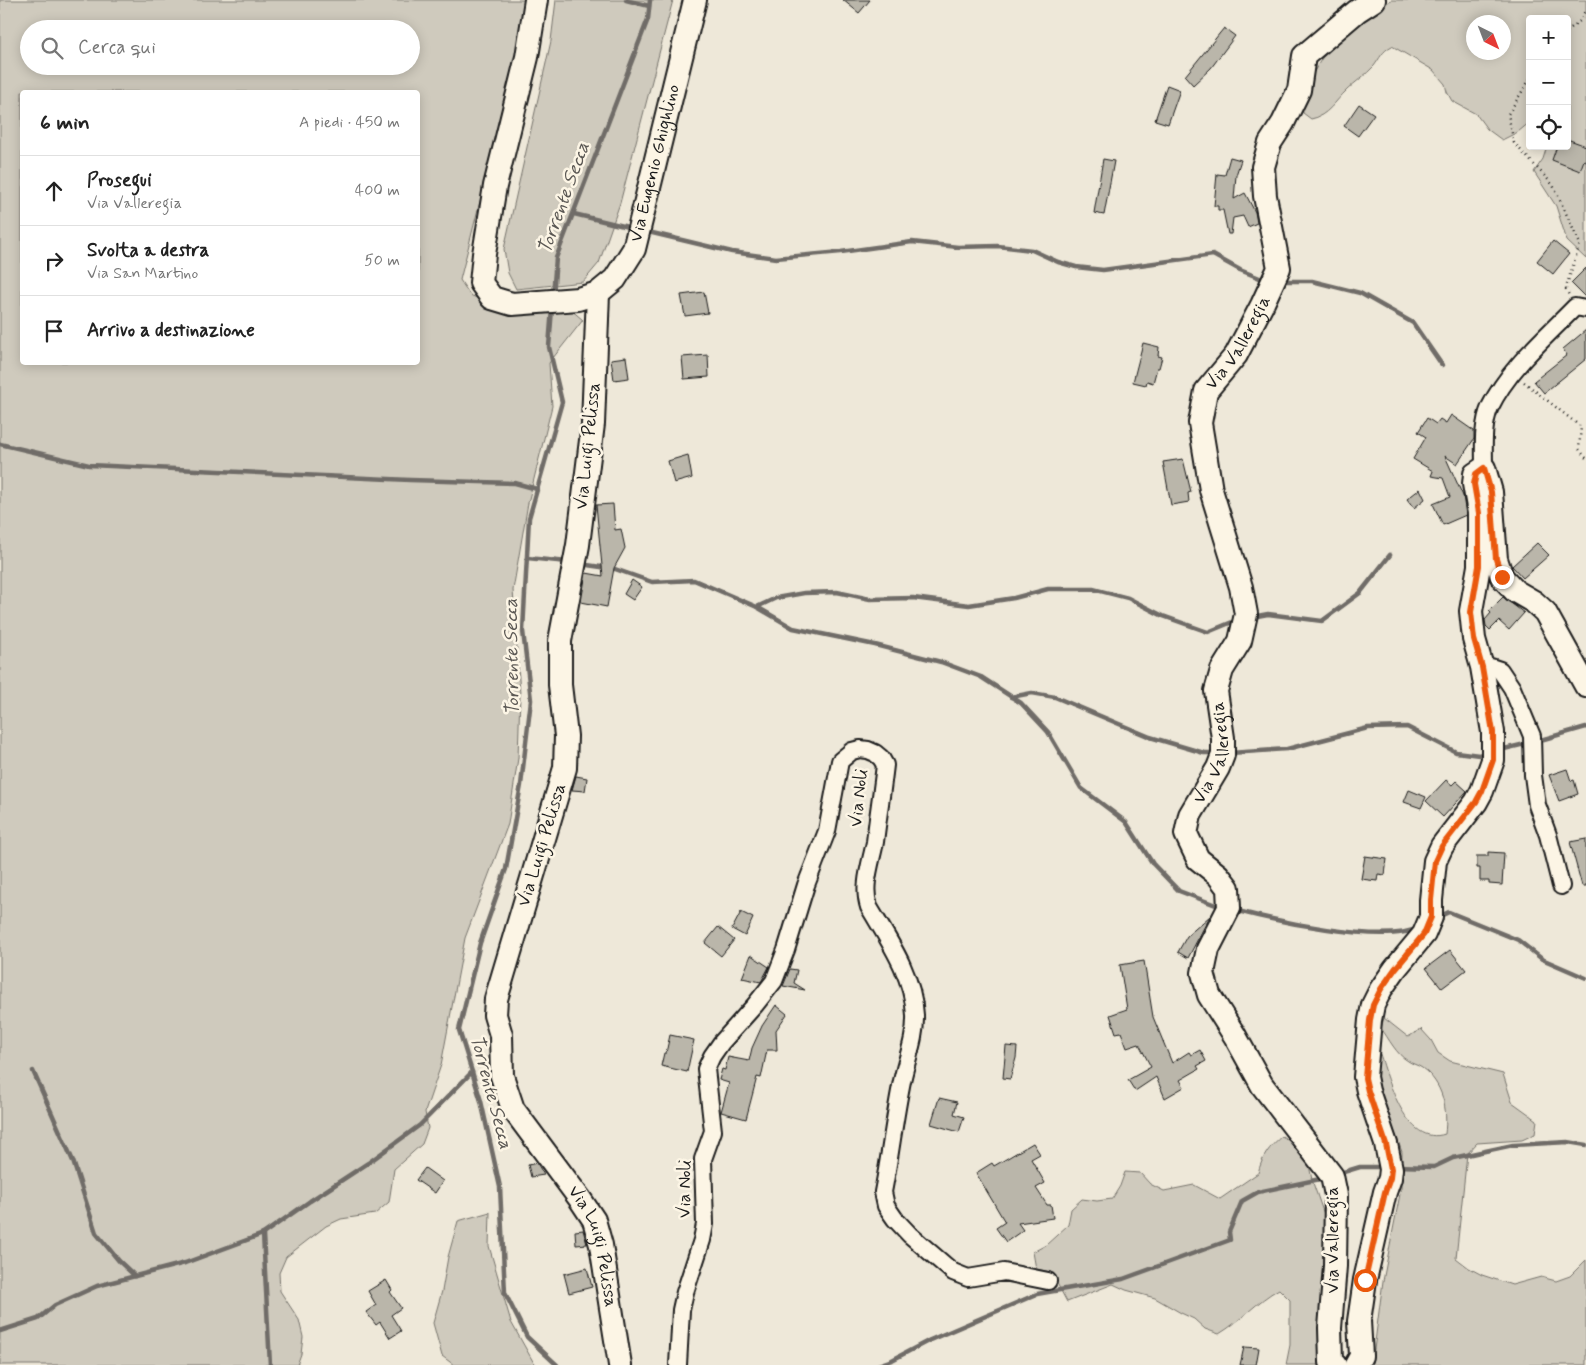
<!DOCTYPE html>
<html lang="it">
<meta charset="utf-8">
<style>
body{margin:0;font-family:Mynerve,sans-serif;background:#f2f2f2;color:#222}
.controls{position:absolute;right:15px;top:15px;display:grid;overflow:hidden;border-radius:5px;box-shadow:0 2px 12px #0003}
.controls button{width:45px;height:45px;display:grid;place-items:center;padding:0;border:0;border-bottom:1px solid #e0e0e0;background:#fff;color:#222;font:25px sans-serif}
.compass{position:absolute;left:1466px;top:15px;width:45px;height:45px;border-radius:50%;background:#fff;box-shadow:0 2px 12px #0003;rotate:138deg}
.stop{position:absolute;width:15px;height:15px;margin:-11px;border:4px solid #ea580c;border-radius:50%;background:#fff}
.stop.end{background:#ea580c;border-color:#fff;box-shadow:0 1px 5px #0008}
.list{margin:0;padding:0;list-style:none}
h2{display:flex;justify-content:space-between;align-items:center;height:65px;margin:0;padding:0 20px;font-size:21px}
h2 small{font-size:16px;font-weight:400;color:#767676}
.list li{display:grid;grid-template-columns:32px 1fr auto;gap:15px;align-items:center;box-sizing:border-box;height:70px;padding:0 20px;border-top:1px solid #e0e0e0}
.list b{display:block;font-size:19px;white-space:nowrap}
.list p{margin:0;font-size:16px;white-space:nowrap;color:#767676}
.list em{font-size:16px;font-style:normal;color:#767676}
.icon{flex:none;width:28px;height:28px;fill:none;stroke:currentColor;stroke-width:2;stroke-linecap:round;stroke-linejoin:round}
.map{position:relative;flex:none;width:1586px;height:1365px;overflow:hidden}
.search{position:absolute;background:#fff;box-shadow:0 2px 12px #0003;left:20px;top:20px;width:400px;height:55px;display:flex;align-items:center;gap:12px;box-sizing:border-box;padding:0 18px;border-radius:28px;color:#767676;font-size:19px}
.panel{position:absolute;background:#fff;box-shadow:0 2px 12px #0003;left:20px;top:90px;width:400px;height:275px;border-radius:5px}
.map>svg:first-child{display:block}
.green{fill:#cfcabd;stroke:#76736c;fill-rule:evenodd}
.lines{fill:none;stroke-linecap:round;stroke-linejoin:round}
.stream{stroke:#6f6c67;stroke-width:4.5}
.building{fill:#bab6aa;stroke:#1c1c1c}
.street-casing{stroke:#1c1c1c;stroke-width:20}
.secondary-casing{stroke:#1c1c1c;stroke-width:26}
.path{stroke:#1c1c1c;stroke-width:2.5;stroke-dasharray:1 4;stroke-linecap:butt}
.street{stroke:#fcf5e5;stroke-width:16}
.secondary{stroke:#fcf5e5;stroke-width:22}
.route{stroke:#ea580c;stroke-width:6}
.labels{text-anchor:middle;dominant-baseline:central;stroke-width:5;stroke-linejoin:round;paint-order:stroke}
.street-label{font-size:18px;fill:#1c1c1c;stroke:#fcf5e5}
.water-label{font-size:19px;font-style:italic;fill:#5b5854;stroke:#fcf5e5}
</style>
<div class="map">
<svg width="1586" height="1365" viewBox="0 0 1586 1365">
<rect width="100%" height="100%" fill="#eee8d9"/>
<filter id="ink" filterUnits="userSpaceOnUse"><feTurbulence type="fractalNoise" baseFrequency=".02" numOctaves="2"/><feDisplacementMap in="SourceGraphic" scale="10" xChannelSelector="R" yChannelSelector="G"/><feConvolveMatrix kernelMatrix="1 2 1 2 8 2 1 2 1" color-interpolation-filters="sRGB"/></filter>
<g filter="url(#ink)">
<g class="green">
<path d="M0 0H527L523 32 460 280 470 295 504 310 570 309 583 320 549 363 552 406 528 503 513 590 520 694 518 758 508 824 465 938 441 1065 425 1112 428 1128 422 1144 394 1169 389 1202 375 1214 341 1219 326 1226 286 1257 279 1273 280 1291 299 1320 303 1337 301 1354 297 1365H0ZM29 29H411V66H29ZM22 92H418V362H22Z"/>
<polygon points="556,0 673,0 620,203 599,263 583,282 516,289 508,273 504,249 551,41"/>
<path d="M1391 0H1586V259L1567 241 1556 206 1534 172 1543 159 1547 146H1567V19H1530V122L1518 132 1502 140 1487 129 1476 114 1452 101 1447 92 1445 84 1433 70 1392 46C1382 51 1380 58 1374 66 1366 75 1355 82 1347 90 1335 101 1328 116 1311 119L1303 113 1302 104 1312 75 1322 58 1365 18ZM1474 22H1504V52H1474Z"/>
<path d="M1384 1018 1408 1037 1421 1029 1431 1040 1438 1053 1450 1061 1503 1074 1512 1102 1537 1120 1535 1134 1522 1140 1477 1143 1467 1154 1456 1258 1469 1268 1482 1275 1512 1285 1541 1277 1556 1281 1570 1276 1586 1260V1365H1372L1383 1281 1401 1189 1402 1152 1395 1133 1381 1107 1371 1058 1380 1054C1389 1081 1406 1147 1445 1134 1448 1109 1443 1083 1422 1068 1418 1065 1412 1064 1408 1061 1396 1054 1389 1039 1381 1028Z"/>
<path d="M1282 1136 1289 1141 1309 1165 1312 1180 1328 1226 1324 1365H1286L1290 1345V1300L1279 1289C1257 1301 1241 1321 1219 1334L1205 1329 1194 1319 1181 1313 1155 1298 1126 1290 1113 1284 1067 1302 1051 1272 1036 1269 1033 1252 1046 1245 1068 1225 1071 1209 1082 1199 1097 1201 1112 1199 1120 1186 1125 1172 1140 1173 1150 1184 1164 1191 1194 1185 1220 1199 1258 1173C1262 1157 1269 1147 1282 1136Z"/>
<polygon points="490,1212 489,1246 511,1322 535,1365 454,1365 442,1356 433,1323 442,1291 448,1257 458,1221"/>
</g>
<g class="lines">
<g class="stream">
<polyline points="626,0 649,6"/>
<polyline points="574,214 632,228"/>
<polyline points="644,231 732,252 776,258 841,252 912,242 958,247 998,246 1032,250 1058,262 1076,267 1103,270 1213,255 1240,270 1267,281"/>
<polyline points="1280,281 1312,281 1360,293 1413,323 1442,365"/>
<polyline points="553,296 556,258 648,19 650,0"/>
<polyline points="552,308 549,347 562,402 529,518 523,631 531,700 521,785 506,869 480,943 459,1030 481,1101 500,1187 505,1293 527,1337 557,1365"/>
<polyline points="0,444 89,465 410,480 515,483 537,489"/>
<polyline points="527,558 568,562"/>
<polyline points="580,564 615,569 652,582 694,580 757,607 793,628 875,645 941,662 981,677 1021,703 1048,732 1081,788 1126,822 1153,864 1179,891 1221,907"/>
<polyline points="757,607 776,598 804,593 837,592 870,599 913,598 969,605 1014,598 1048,589 1093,589 1128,598 1163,616 1208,632 1237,620"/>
<polyline points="1252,617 1268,614 1322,621 1360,593 1390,555"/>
<polyline points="1011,697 1032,693 1055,697 1150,737 1204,753 1217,753"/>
<polyline points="1537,741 1586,727"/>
<polyline points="1500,750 1529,743"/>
<polyline points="1230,753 1287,749 1368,728 1407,727 1456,752 1479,755 1485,753"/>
<path d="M1234 910C1272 920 1384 945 1418 928"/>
<polyline points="1438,917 1449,912 1518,940 1542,959 1586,978"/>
<polyline points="33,1071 73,1161 96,1233 119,1261 135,1276"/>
<polyline points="1396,1166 1434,1167 1453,1158 1513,1145 1568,1142 1586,1145"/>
<polyline points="1337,1174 1360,1167 1383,1167"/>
<polyline points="263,1234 270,1365"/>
<polyline points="0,1331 38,1319 55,1305 97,1286 185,1263 263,1234 310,1201 368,1163 420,1125 472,1072"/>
<polyline points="878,1365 892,1360 930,1340 1037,1294 1123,1279 1230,1240 1229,1232 1242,1201 1258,1192 1325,1178"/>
</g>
</g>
<g class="building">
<polygon points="843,0 870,0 859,13"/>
<polygon points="1224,28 1235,36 1211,68 1193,85 1185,76"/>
<polygon points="1167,85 1180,90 1168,124 1155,120"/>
<polygon points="1359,104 1374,114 1358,136 1344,126"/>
<polygon points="1567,139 1586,146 1586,161 1584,160 1580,171 1552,160 1557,146 1567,146"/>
<polygon points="1230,157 1241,160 1236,175 1234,199 1245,193 1255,212 1257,223 1248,227 1243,216 1233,218 1231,234 1228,234 1223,210 1218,210 1218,206 1214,206 1217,174 1225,175"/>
<polygon points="1103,159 1114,161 1104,215 1094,213"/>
<polygon points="1553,241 1569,254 1553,274 1537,261"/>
<polygon points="1586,268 1586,298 1571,283"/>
<polygon points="704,292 708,313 685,316 681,295"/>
<polygon points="1586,330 1586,359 1544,393 1534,381 1567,355 1563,349"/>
<polygon points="1143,343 1159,347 1158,356 1162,357 1159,368 1157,368 1153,383 1147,381 1146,385 1133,382"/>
<polygon points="708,355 709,377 684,379 682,357"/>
<polygon points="626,357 629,378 614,380 611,359"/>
<polygon points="1451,415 1474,431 1474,439 1457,464 1445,456 1463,496 1466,515 1443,525 1433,504 1450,497 1443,478 1431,476 1433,471 1413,459 1426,437 1418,432 1427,418 1436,424 1440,419 1446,423"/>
<polygon points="688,455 692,478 674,483 668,461"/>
<polygon points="1183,459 1191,492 1188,493 1189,502 1171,505 1163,462"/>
<polygon points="1420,489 1425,499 1414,508 1407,499"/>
<polygon points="613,504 615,530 621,529 625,548 614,568 607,607 581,602 586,573 603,576 596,505"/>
<polygon points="1537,543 1549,555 1523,578 1512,566"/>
<polygon points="632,580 642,587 633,600 624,594"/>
<polygon points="1503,597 1524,613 1509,630 1499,621 1490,630 1486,626 1485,620 1491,613 1489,611"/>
<polygon points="1567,769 1571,781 1574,780 1578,794 1559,801 1549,775"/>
<polygon points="576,776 587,778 585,791 572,790"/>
<polygon points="1446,780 1452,785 1456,781 1467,791 1443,817 1426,801"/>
<polygon points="1409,790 1426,797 1421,808 1404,802"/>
<polygon points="1586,839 1586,886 1582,886 1570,842"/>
<polygon points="1488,852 1504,853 1502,885 1489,884 1489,881 1480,881 1480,868 1477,868 1477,856 1488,856"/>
<polygon points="1365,856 1387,859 1385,875 1378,874 1377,881 1361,879"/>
<polygon points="741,912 753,918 745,936 732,929"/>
<polygon points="1210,916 1188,958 1178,952 1187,936"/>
<polygon points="718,927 734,940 721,956 705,943"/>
<polygon points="1450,950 1466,970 1442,988 1426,968"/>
<polygon points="751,955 769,967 761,982 742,978"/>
<polygon points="1144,961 1153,1017 1172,1063 1189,1052 1191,1055 1200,1050 1206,1061 1197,1066 1199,1069 1180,1080 1184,1087 1165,1098 1156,1077 1135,1091 1128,1080 1151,1067 1139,1044 1127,1048 1121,1032 1116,1033 1110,1015 1127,1009 1120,965"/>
<polygon points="790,969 797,970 794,983 805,990 783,986"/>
<polygon points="776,1005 787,1014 776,1030 777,1050 767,1050 761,1078 757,1077 746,1119 721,1112 729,1083 719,1080 722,1069 725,1070 728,1057 749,1061 752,1048 762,1026"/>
<polygon points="670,1035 694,1040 687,1072 661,1066 664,1053 666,1053"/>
<polygon points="1006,1046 1017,1047 1016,1058 1010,1079 1003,1078"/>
<polygon points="939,1098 957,1102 954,1114 964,1117 959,1132 931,1124"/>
<polygon points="1033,1143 1040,1154 1031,1159 1045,1183 1036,1188 1047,1205 1051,1205 1053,1218 1018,1223 1023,1230 1006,1242 996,1228 1005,1222 976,1173 992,1163 994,1166"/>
<polygon points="537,1163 544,1175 531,1177 528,1165"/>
<polygon points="425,1168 443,1181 435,1193 416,1180"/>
<polygon points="583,1230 587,1244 576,1245 575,1231"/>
<polygon points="587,1268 592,1287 569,1293 564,1274"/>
<polygon points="386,1280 392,1290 390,1292 401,1308 391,1315 401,1331 390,1338 380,1322 376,1325 366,1312 376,1305 368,1291"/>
<polygon points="1244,1347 1259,1348 1256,1365 1240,1365"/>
</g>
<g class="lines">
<g class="street-casing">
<g id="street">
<path d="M1484 468C1484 449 1482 425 1490 407 1509 368 1545 338 1575 307L1586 309"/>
<polyline points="1482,667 1491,667 1500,670 1512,688 1532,736 1533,775 1537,805 1548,835 1561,886"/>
<path d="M678 1365 681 1310 685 1292 702 1240 705 1224 703 1159 713 1131 706 1069 712 1056 721 1043 755 1005 774 981 786 950 806 885 827 831 840 761 852 751 860 749 868 750 875 753 881 758 885 765C882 791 878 817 875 842 871 863 862 886 869 907 889 941 913 975 915 1015 916 1039 905 1063 901 1086 894 1121 890 1157 883 1192L886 1206 895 1219 910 1235 953 1272 968 1278 1004 1272 1048 1281"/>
</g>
</g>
<g class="secondary-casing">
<g id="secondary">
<path id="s1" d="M536 0 527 57 495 186 484 254 481 283 492 298 512 304 578 299 598 293 615 279 634 249 695 0"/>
<path id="s2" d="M598 293 593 424 578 545 560 641V685L566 736 565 768 496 999 495 1015 501 1035 502 1076 513 1109 580 1199 594 1220 601 1245 620 1365"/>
<path id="s3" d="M1335 1365 1331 1362 1330 1328 1335 1266 1336 1195 1332 1176 1262 1085 1235 1036 1209 995 1203 973 1208 949 1229 908 1228 888 1218 875 1198 859 1186 834 1190 815 1218 768 1223 755V738L1216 691 1222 670 1240 641 1246 614 1241 587 1211 490 1200 423 1206 391 1236 355 1262 305 1279 268 1265 196 1263 167 1270 143 1283 123 1299 90 1304 56 1357 11 1374 0"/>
<polyline points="1356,1365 1361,1356 1359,1321 1365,1280 1385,1192 1390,1178 1391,1169 1386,1144 1368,1091 1365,1077 1370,1020 1373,1005 1381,989 1395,969 1424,934 1431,917 1431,900 1435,861 1442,846 1476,802 1482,791 1493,760 1493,732 1482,667 1474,639 1471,611 1479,566 1479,513 1474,484 1475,474 1484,468 1491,492 1496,559 1502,577 1515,591 1534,602 1545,612 1586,686"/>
</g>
</g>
<g class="path">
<polyline points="1567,31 1580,21 1586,9"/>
<polyline points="1530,79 1508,114 1514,143 1553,185 1580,244 1567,284 1566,289 1569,295"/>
<polyline points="1524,382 1581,427 1579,449 1586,458"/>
</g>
<use href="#street" class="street"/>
<use href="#secondary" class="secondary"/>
</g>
</g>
<g class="lines" filter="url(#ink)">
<polyline class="route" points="1365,1280 1385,1192 1390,1178 1391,1169 1386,1144 1368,1091 1365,1078 1370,1020 1373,1005 1381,989 1395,969 1424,934 1431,917 1431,900 1435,861 1442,846 1476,802 1482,791 1493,760 1493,732 1482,667 1474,639 1471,612 1479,566 1479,513 1474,484 1476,474 1484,468 1491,492 1496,559 1502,577"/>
</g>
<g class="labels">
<g class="street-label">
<text stroke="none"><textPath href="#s1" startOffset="561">Via Eugenio Ghighlino</textPath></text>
<text stroke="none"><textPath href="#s3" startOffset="1118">Via Valleregia</textPath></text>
<text transform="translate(588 446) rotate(-84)">Via Luigi Pelissa</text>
<text stroke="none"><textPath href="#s3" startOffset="682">Via Valleregia</textPath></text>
<text transform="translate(859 798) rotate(-84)">Via Noli</text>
<text transform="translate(542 845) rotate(-73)">Via Luigi Pelissa</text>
<text transform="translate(685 1189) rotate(-89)">Via Noli</text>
<text transform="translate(1333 1240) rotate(-90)">Via Valleregia</text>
<text stroke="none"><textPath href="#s2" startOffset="994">Via Luigi Pelissa</textPath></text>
</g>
<g class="water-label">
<text transform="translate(564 198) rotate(-70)">Torrente Secca</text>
<text transform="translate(512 657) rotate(-91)">Torrente Secca</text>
<text transform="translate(491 1092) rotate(75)">Torrente Secca</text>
</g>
</g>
</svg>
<div class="controls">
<button>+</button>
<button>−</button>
<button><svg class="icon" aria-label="locate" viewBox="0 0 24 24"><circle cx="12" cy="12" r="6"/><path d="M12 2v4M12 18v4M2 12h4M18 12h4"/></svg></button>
</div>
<svg class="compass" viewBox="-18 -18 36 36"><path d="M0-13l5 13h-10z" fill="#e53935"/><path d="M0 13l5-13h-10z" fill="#767676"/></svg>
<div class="stop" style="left:1365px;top:1280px"></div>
<div class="stop end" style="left:1502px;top:577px"></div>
<div class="search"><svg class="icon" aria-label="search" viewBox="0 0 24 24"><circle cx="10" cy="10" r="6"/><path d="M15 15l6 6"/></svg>Cerca qui</div>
<section class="panel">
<h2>6 min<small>A piedi · 450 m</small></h2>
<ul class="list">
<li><svg class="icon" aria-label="ahead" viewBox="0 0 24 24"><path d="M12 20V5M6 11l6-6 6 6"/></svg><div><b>Prosegui</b><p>Via Valleregia</p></div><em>400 m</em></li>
<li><svg class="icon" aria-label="right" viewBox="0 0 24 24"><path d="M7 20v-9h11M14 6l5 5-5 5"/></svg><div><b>Svolta a destra</b><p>Via San Martino</p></div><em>50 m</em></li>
<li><svg class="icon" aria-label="arrive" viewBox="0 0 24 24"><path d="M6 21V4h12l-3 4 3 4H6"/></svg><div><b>Arrivo a destinazione</b></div></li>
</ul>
</section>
</div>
